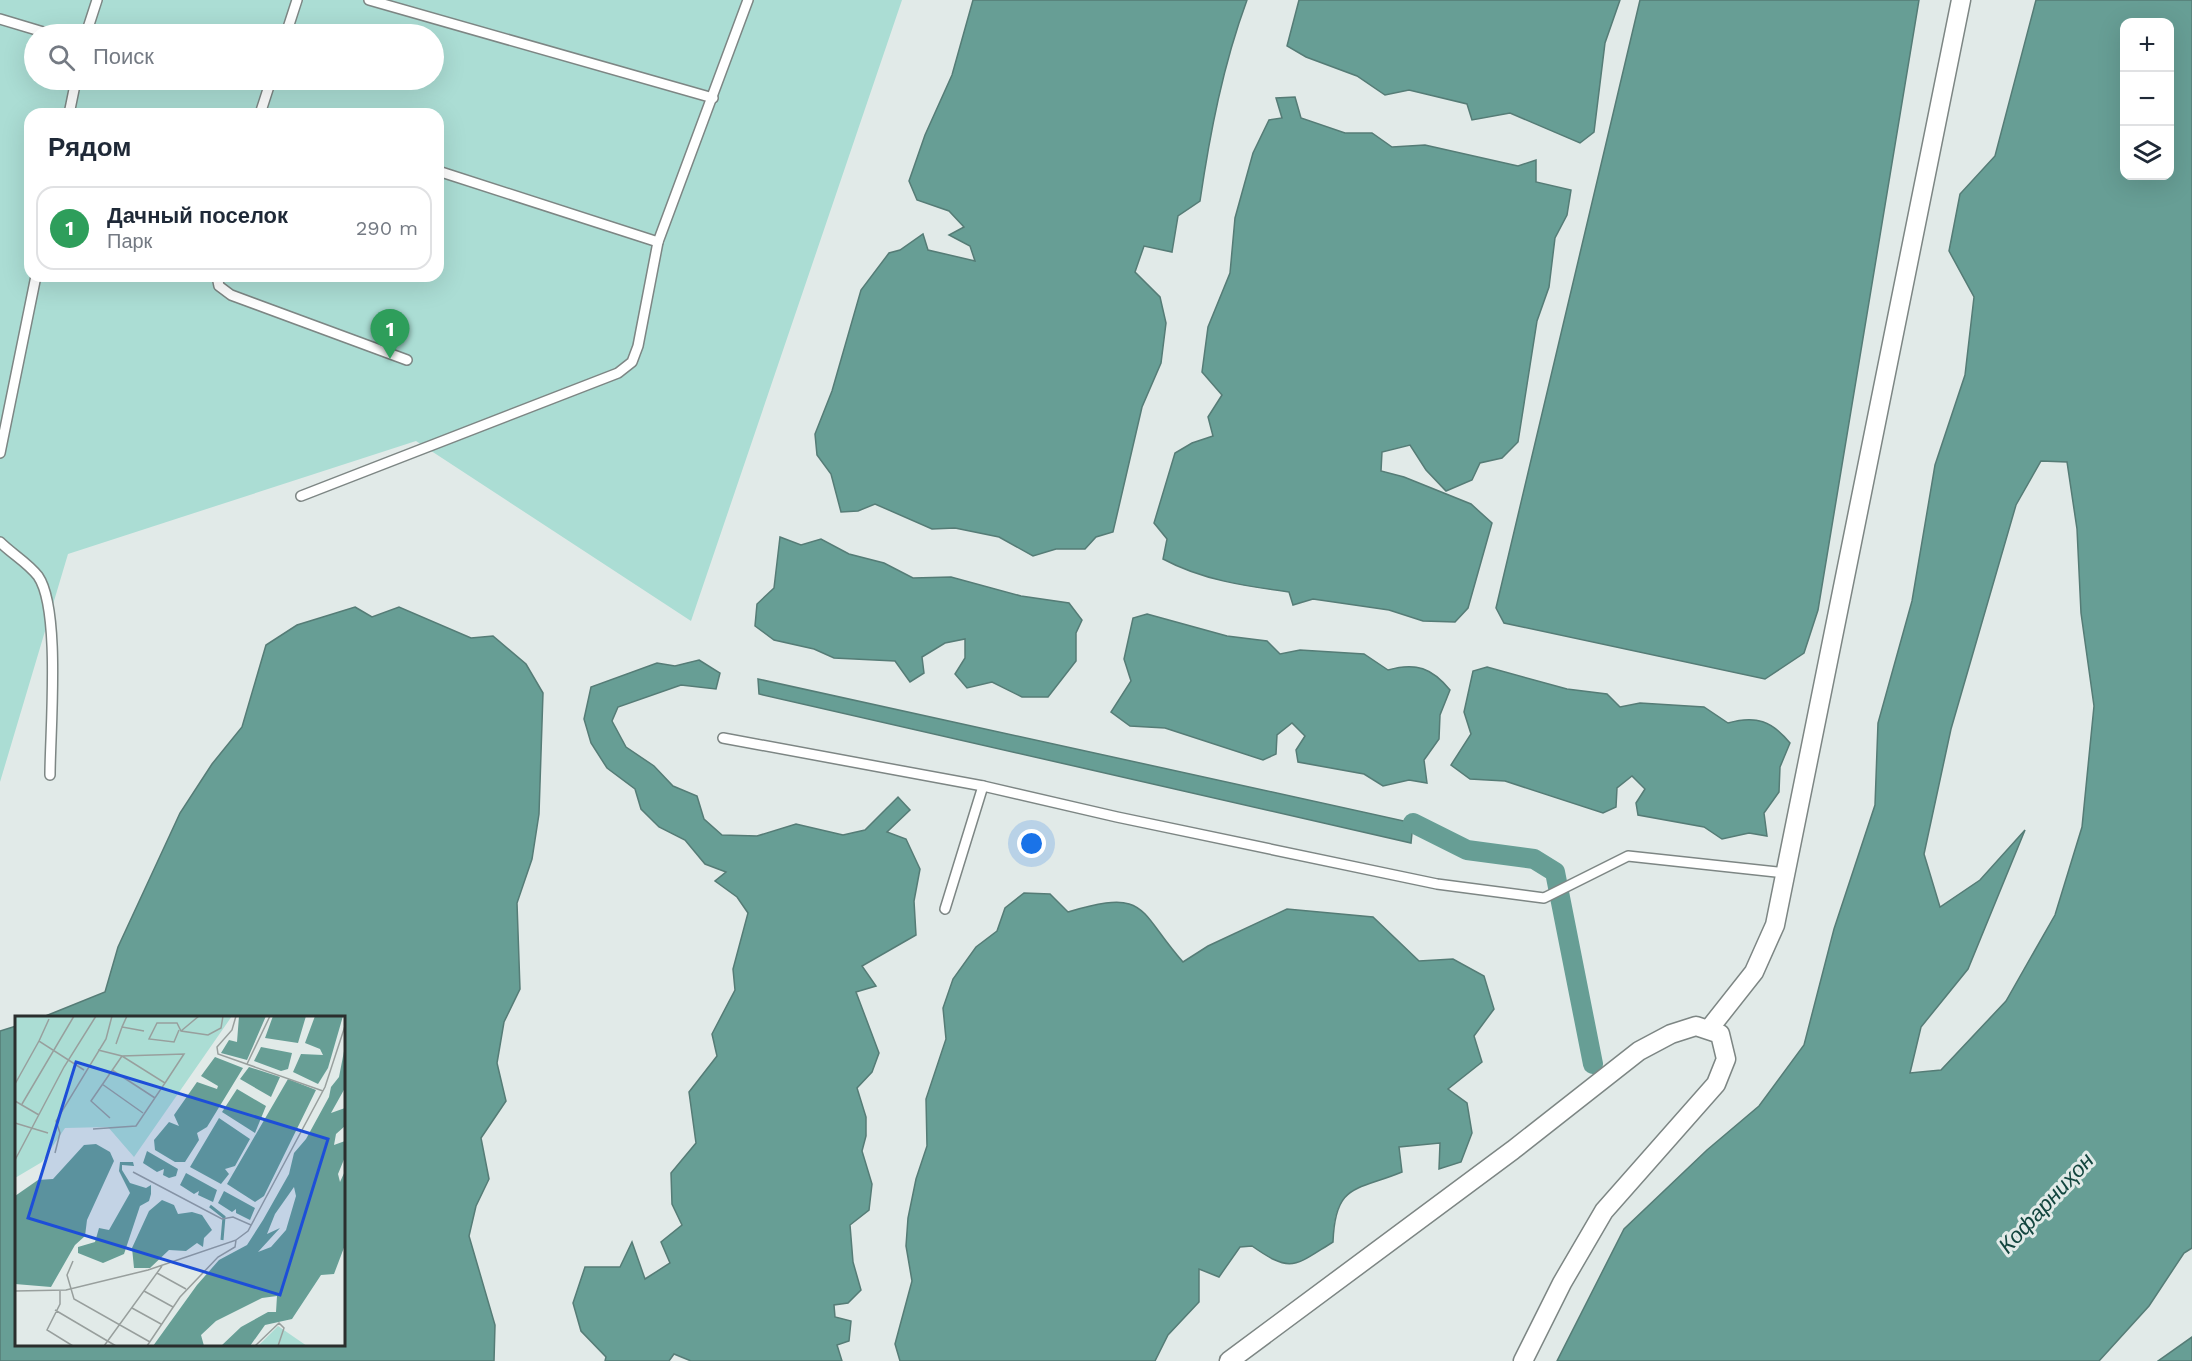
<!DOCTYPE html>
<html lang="ru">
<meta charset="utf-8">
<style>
body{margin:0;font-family:"Work Sans",sans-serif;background:#f6f6f7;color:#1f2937}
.controls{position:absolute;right:18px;top:18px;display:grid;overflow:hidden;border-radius:12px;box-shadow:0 6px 24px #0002}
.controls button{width:54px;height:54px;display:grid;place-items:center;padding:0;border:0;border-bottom:2px solid #e0e1e3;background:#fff;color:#1f2937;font:30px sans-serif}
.you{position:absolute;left:1032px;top:844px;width:21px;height:21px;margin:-15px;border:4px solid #fff;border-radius:50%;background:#1a73e8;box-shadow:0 0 0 9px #1a73e833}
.badge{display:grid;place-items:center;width:39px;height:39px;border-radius:50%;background:#0b8043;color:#fff;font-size:20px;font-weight:700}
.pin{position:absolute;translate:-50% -50px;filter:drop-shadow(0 2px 3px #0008)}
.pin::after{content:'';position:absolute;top:32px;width:21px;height:18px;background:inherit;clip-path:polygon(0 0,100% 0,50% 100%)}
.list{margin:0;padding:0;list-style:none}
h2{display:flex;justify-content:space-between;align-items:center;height:78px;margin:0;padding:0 24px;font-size:26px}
h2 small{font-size:20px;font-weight:400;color:#747a83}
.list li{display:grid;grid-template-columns:39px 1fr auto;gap:18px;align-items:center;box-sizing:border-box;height:84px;margin:0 12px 12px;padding:0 12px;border:2px solid #e0e1e3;border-radius:18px}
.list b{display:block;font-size:22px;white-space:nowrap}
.list p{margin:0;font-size:20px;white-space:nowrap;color:#747a83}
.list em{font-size:20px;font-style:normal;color:#747a83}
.icon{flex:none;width:33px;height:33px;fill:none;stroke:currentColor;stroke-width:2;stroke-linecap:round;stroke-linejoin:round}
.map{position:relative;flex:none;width:2192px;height:1361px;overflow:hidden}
.search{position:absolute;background:#fff;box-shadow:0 6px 24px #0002;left:24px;top:24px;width:420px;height:66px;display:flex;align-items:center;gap:15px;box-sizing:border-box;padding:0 21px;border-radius:33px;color:#747a83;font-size:22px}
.panel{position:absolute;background:#fff;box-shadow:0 6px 24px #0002;left:24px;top:108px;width:420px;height:174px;border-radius:18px}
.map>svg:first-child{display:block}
.green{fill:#abddd4;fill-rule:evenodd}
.water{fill:#679e95;stroke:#557c76;stroke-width:1.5;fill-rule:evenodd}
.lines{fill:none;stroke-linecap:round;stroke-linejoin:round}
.canal{stroke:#679e95;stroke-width:20}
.service-casing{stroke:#7d8684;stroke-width:12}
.minor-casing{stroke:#7d8684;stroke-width:21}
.service{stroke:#fff;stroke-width:9}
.minor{stroke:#fff;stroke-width:18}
.labels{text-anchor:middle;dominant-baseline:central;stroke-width:6;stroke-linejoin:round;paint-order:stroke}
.water-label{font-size:22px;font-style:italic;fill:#12453e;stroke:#e1eae8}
.inset-river{fill:none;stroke:#679e95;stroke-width:3}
.inset-road{fill:none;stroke:#989f9d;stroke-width:1.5}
.view{fill:#1d4ed8;fill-opacity:0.15;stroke:#1d4ed8;stroke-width:3}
.inset-edge{fill:none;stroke:#2a2e2d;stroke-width:3}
</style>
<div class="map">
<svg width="2192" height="1361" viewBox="0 0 2192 1361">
<rect width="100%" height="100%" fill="#e1eae8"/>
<path class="green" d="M0 0H902L691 621 416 441 68 554 0 782ZM34 34H434V80H34ZM30 114H438V276H30Z"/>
<g class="water">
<path d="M973 0H1247C1223 65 1210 133 1200 201L1178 216 1172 252 1144 246 1135 272 1160 297 1166 323 1161 363 1142 407 1113 532 1096 537 1085 549H1056L1033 556 999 537 955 528 932 529 875 504 858 511 841 512 831 474 817 455 815 434 832 391 861 290 889 253 900 250 923 234 928 250 975 261 970 246 949 235 964 227 949 211 917 200 909 181 925 135 952 75Z"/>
<polygon points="1299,0 1620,0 1605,43 1594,132 1580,143 1510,113 1472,120 1467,104 1409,90 1385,95 1357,76 1306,57 1287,46"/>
<polygon points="1640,0 1919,0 1818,610 1804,653 1765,679 1504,623 1496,608"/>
<path d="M2036 0H2192V1248L2184 1253 2149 1306 2099 1361H1557L1624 1229 1707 1150 1759 1106 1804 1045 1834 929 1875 805 1878 723 1912 601 1935 465 1965 375 1974 297 1949 251 1960 194 1995 156ZM2124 22H2170V176H2124ZM2041 461 2067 462 2077 529 2081 613 2094 706 2082 827 2055 915 2006 1001 1941 1070 1910 1073 1921 1027 1968 969 2025 830 1980 880 1940 907 1924 854 1951 729 2016 505Z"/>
<path d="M1295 97 1301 118 1345 133H1372L1392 147 1425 145 1518 166 1536 160V182L1571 190 1567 215 1555 238 1549 287 1537 321 1518 442 1502 458 1480 463 1472 480 1446 491 1426 470 1410 445 1382 452 1381 471 1404 477 1471 504 1492 523 1468 608 1455 622 1423 621 1389 610 1313 599 1293 605 1289 592C1245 586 1202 580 1163 559L1167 539 1154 523 1175 453 1192 443 1213 436 1208 417 1222 395 1202 372 1208 327 1230 273 1235 218 1253 153 1269 120 1282 118 1276 98Z"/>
<polygon points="780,537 801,545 821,539 849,554 884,563 913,578 951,577 1021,596 1069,603 1082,620 1076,633 1076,661 1048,697 1022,697 992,682 967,688 955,674 965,658 965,639 945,643 922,657 924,673 910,682 895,661 834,658 814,649 774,640 755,626 757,604 774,588"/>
<polygon points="355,607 372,617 399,607 471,638 493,636 526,664 543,693 539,814 532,859 517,903 520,989 504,1022 497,1063 506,1101 481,1138 489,1179 476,1206 469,1236 495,1325 494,1361 0,1361 0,1031 16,1026 16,1344 344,1344 344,1018 43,1017 105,992 118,947 180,813 212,764 242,727 266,645 297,625"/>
<path d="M1147 614 1227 636 1267 641 1280 654 1300 650 1364 654 1388 670C1416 662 1432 668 1450 690L1440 715 1439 739 1424 760 1427 783 1409 780 1383 786 1364 774 1298 762 1296 750 1305 736 1292 723 1277 735 1276 754 1263 760 1165 728 1130 726 1111 712 1131 681 1124 659 1133 618Z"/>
<polygon points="699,660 720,673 716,689 681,685 618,707 612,721 626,747 654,766 673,786 697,796 704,819 722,835 757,836 796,824 843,835 865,830 898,797 910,810 887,832 906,839 920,869 914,901 916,935 862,966 876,986 856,992 879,1053 872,1072 857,1088 866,1117 866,1136 862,1151 872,1184 869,1210 850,1225 853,1262 861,1290 848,1303 834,1305 835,1317 851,1321 849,1341 837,1345 842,1361 691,1361 674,1354 669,1361 605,1361 606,1357 581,1331 573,1303 585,1267 620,1267 632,1242 645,1279 670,1263 661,1242 682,1225 672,1204 671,1173 696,1143 689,1092 717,1056 712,1034 735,990 733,969 748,913 737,897 715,881 726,872 705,864 685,840 659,827 641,809 635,789 607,768 591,743 584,719 591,687 657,663 675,666"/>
<path d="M1487 667 1567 689 1607 694 1620 707 1640 703 1704 707 1728 723C1756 715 1772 721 1790 743L1780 767 1779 792 1764 813 1767 836 1749 833 1722 839 1704 827 1638 815 1636 803 1645 789 1632 776 1617 788 1616 807 1603 813 1505 781 1470 779 1451 765 1471 734 1464 712 1473 671Z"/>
<polygon points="758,679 1413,823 1411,843 759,694"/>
<path d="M1024 893 1050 894 1068 912C1149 888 1137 910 1183 962L1208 946 1287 909 1373 917 1419 961 1453 959 1484 976 1494 1009 1474 1036 1482 1062 1448 1089 1467 1103 1472 1133 1461 1162 1439 1169 1440 1143 1399 1147 1402 1172C1356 1191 1335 1183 1333 1242 1294 1266 1292 1274 1252 1246L1240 1247 1219 1277 1199 1269V1302L1168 1335 1155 1361H900L895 1344 912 1281 906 1246 908 1218 916 1179 927 1146 926 1099 946 1039 943 1008 953 979 976 947 997 931 1005 908Z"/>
<polygon points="2192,1337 2192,1361 2158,1361"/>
</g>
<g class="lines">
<polyline class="canal" points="1413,823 1467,850 1534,859 1555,872 1593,1064"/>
<g class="service-casing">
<g id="service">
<polyline points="369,0 713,98"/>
<polyline points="0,19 50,34"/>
<polyline points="86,34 97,0"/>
<polyline points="286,34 297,0"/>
<polyline points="69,114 76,80"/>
<polyline points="260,114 271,80"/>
<polyline points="438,171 658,242"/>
<polyline points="217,276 219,286 231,295 407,360"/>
<polyline points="0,453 36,276"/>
<polyline points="301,496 618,373 632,362 638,346 658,242 748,0"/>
<path d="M0 542C12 554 27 562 38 576 61 609 50 731 50 775"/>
<polyline points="723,738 983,786 1117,817 1437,884 1544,898 1628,856 1786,873"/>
<polyline points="945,909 983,786"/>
</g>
</g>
<g class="minor-casing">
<g id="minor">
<polyline points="1709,1029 1754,972 1775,925 1961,0"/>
<polyline points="1229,1361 1513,1150 1639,1051 1671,1034 1696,1026 1720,1034 1726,1059 1716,1084 1604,1211 1562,1283 1523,1361"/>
</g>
</g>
<use href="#service" class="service"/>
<use href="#minor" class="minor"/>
</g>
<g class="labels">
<g class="water-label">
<text transform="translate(2046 1203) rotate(-47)">Кофарниҳон</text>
</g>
</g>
<g transform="translate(15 1016)">
<rect width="330" height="330" fill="#e1eae8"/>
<path d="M0 0H217L119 141 93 111 50 112 27 146 0 162ZM263 310 292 330H243Z" fill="#abddd4"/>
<path d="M224 0H251L232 44 206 37 214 24 222 26ZM258 0H291L283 27 250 22ZM300 0H328L313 52 303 68 278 56 286 38 308 39 305 33 290 27ZM330 30V72L316 97 330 92V110L321 118 319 129 330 125V141L323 158 325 166 330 155V229L319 258 306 259 277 303 250 309 235 330H206L226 311 253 296H261L262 280 247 282 201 305 186 319 189 330H138L182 269 204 244 232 229 248 204 274 158 279 137 291 123 314 81 316 71 324 61ZM279 171 281 180 271 214 256 231 243 236 265 212 252 218 260 198ZM246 31 277 37 273 53 266 55 239 45ZM200 41 228 52 192 111 182 117 184 124 170 146H160L140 134 139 124 154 106 164 110 159 99 182 66 202 73 203 70 186 60ZM234 51 265 61 256 81 225 63ZM273 63 301 74 249 180 240 186 212 168ZM222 73 251 90 240 117 207 96ZM204 102 235 123 220 150 210 153 214 158 206 168 175 151ZM81 128 95 136 99 145 72 204 70 220 60 229 36 271 0 268V180L23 164 38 163 69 129ZM132 135 163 153 161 160 154 162 148 159 149 153 142 156 128 147ZM105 146H118L119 150 107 149V154L115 167 131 172 136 169V178L134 185 125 190 109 238 88 247 63 237V231L80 226 84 212 94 214 115 177 104 155ZM171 157 202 174 198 186 183 179 184 175 179 178 165 169ZM209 175 240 192 235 204 221 197V193L217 196 203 187ZM147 184 159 189 163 198 177 196 187 199 197 214 189 222 188 231 182 227 171 235 154 234 135 252H119L117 232 134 195Z" fill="#679e95" fill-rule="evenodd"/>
<path class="inset-river" d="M195 190 209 201 207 224"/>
<path class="inset-road" d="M112 0 107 11 129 15M221 0 217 14 202 31 203 38 308 75M164 14 159 26 134 23 142 7H162L166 15 193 19 206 12 208 0M166 15 184 0M24 25 34 3M101 28 107 11M232 48 255 0M97 54 140 82M0 68 24 25 69 54M87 68 128 97M0 85 24 99M7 88 59 0M95 102 76 85 107 40 169 38 150 67M0 107 33 117M78 113 121 110 150 67 107 40 83 34M40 137 45 117 41 105 91 23 97 0M0 144 49 51 81 0M118 156 207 203 218 201 236 209M221 224 233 215 310 71 330 10M58 245 52 259 59 283 135 326M142 257 171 273M0 275 51 274 133 254 221 224 220 231 203 241 165 281 132 330M45 275V288L32 314 58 330M129 275 158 291M117 292 146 308M40 294 101 330M89 330 147 250M240 330 264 307 269 312 263 330"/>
<path class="view" d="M61 46 313 123 265 279 13 202Z"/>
<rect width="330" height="330" class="inset-edge"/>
</g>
</svg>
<div class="controls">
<button>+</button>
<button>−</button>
<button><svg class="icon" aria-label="layers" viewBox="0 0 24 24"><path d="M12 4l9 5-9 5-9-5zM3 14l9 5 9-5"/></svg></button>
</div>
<div class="you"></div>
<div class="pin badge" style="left:390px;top:359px;background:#2e9e5b">1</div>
<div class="search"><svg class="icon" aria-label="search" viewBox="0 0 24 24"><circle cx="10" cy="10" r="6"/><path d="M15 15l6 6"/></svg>Поиск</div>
<section class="panel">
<h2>Рядом<small></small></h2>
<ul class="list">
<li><span class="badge" style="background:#2e9e5b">1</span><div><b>Дачный поселок</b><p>Парк</p></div><em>290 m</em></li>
</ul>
</section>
</div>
